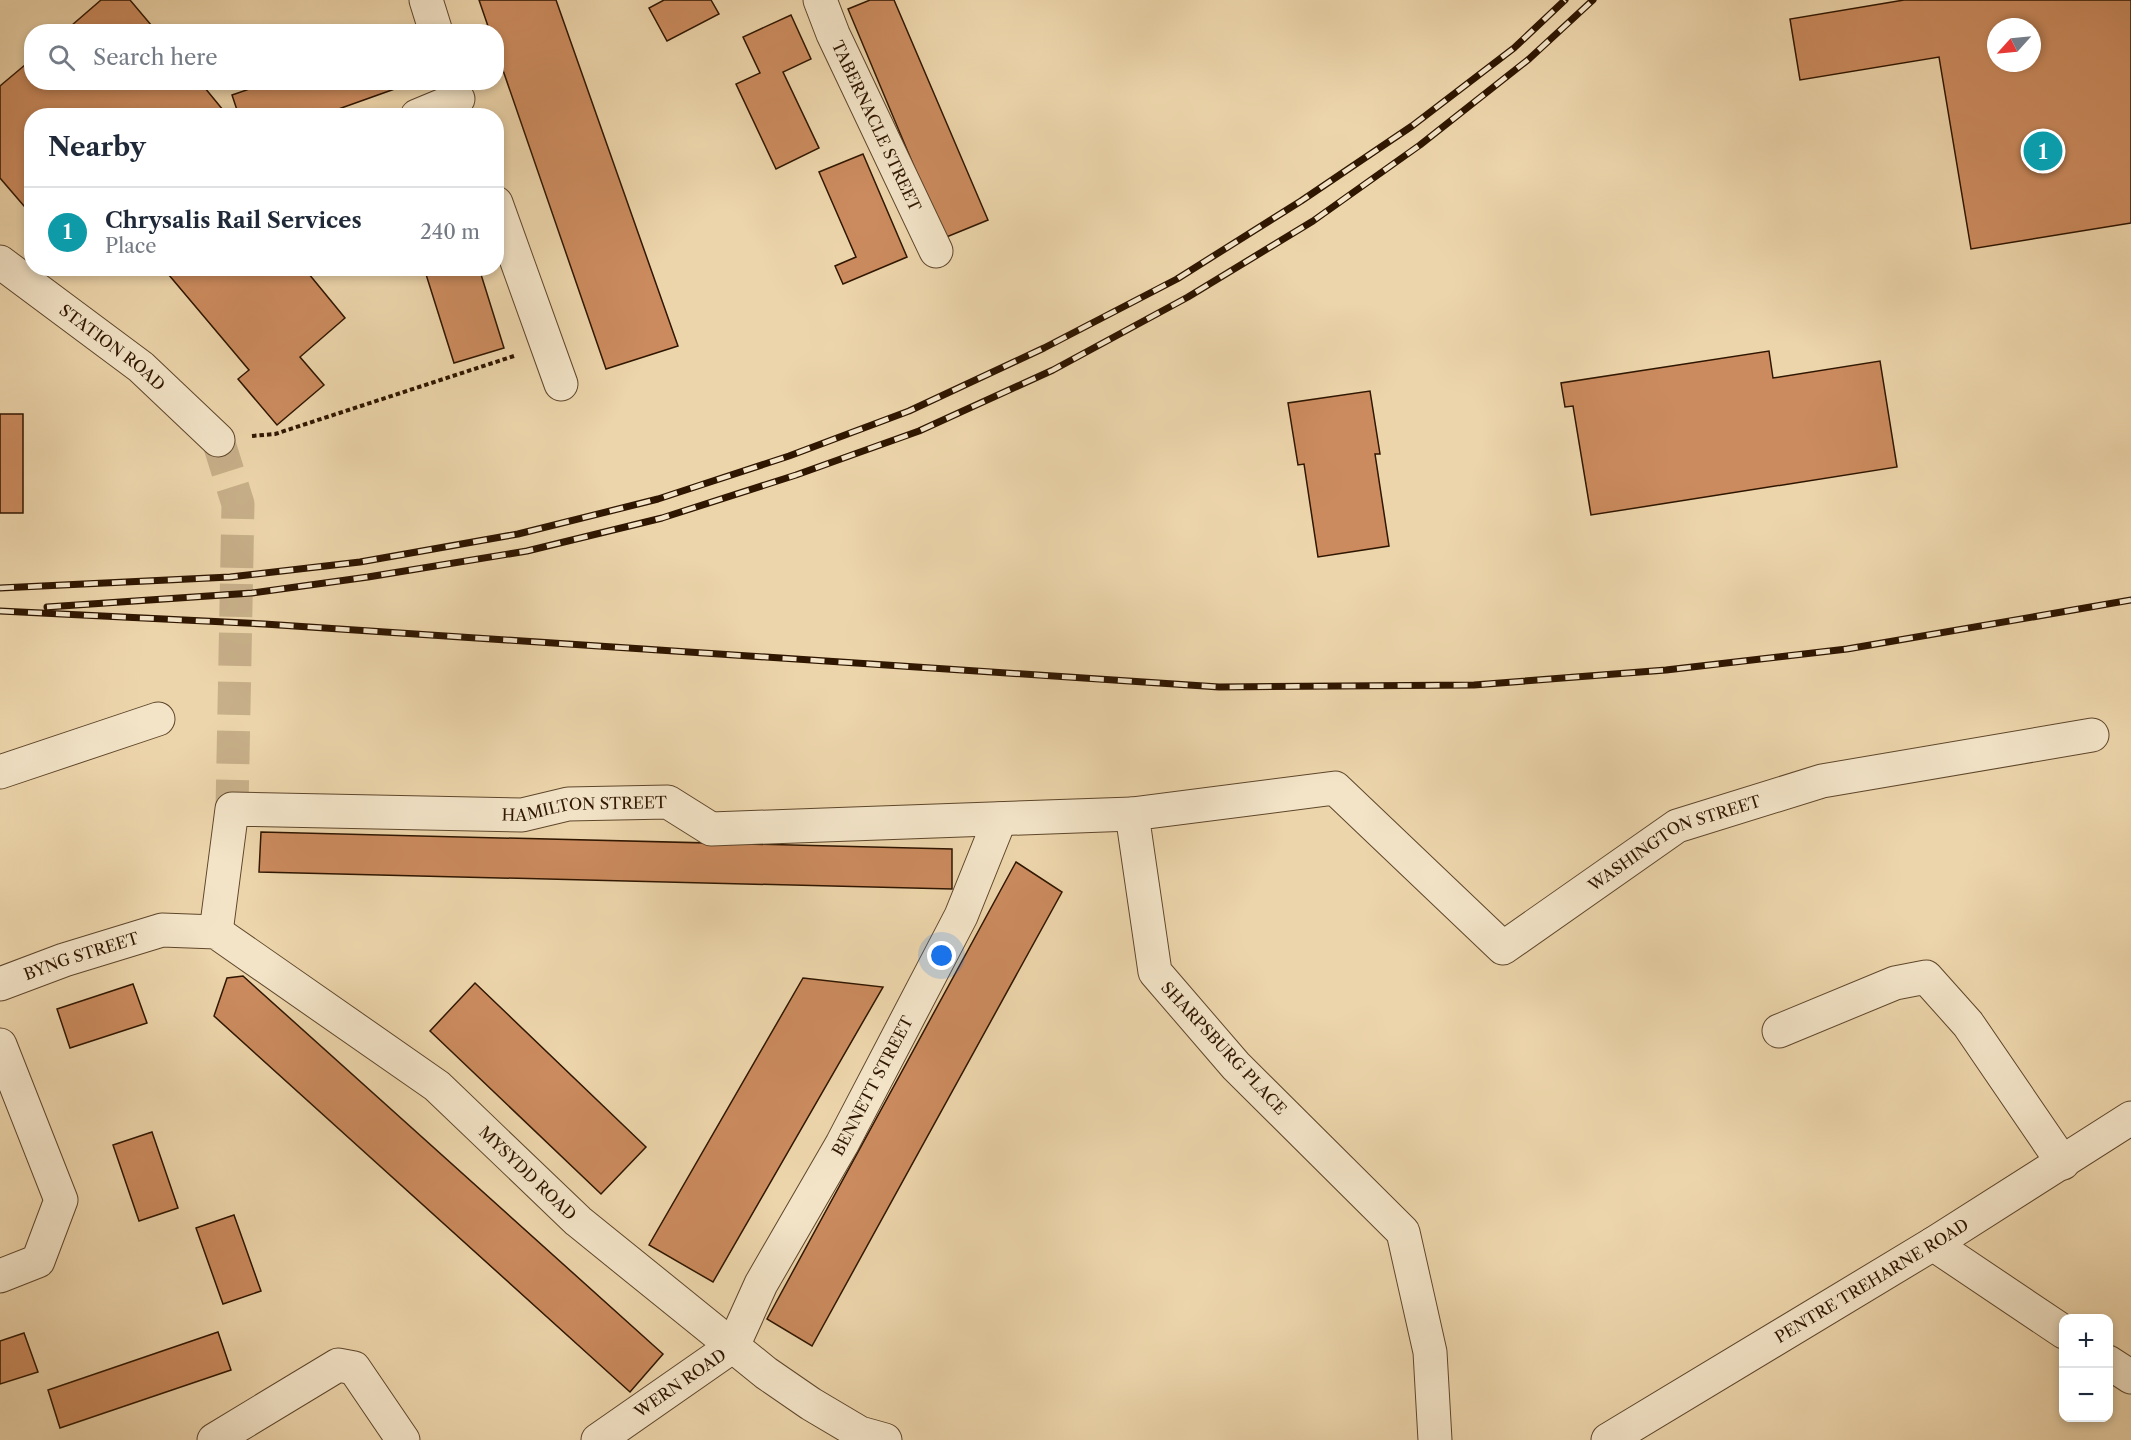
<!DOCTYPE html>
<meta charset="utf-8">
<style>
body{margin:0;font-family:"Libre Caslon Text",serif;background:#f6f6f7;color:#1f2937}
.controls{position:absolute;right:18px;bottom:18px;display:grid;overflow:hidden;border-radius:12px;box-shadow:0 3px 9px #0003}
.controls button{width:54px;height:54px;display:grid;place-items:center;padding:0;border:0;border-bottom:2px solid #e0e1e3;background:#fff;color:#1f2937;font:30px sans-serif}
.compass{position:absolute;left:1987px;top:18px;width:54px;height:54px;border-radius:50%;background:#fff;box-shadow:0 3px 9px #0003;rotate:243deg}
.you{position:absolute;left:942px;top:956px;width:21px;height:21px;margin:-15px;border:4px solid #fff;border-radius:50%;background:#1a73e8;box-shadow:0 0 0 9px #1a73e833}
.badge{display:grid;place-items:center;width:39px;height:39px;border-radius:50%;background:#8f2418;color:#fff;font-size:20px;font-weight:700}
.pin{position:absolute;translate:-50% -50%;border:3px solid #fff;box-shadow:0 2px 6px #0006}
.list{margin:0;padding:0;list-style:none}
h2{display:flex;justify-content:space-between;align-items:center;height:78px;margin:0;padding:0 24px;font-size:26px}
h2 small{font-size:20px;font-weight:400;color:#747a83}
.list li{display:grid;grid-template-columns:39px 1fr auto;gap:18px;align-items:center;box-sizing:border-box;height:90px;padding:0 24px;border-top:2px solid #e0e1e3}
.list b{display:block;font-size:22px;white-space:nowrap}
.list p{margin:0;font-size:20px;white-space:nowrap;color:#747a83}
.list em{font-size:20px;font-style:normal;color:#747a83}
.icon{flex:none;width:33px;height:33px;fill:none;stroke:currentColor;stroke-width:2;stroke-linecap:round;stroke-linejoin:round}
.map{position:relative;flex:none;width:2131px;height:1440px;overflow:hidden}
.search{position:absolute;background:#fff;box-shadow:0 3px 9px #0003;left:24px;top:24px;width:480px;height:66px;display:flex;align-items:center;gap:15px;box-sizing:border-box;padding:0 21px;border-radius:24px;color:#747a83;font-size:22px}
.panel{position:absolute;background:#fff;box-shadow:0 3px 9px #0003;left:24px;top:108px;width:480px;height:168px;border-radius:24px}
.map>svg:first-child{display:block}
.building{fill:#cb8b5e;stroke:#2f1600;stroke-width:1.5;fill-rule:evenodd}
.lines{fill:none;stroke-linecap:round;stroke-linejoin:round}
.minor-tunnel{stroke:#c7af89;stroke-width:33;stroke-dasharray:33 16;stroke-linecap:butt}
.minor-casing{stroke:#5e462b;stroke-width:35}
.path{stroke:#2f1600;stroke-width:4;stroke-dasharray:4.5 3;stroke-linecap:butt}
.minor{stroke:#f3e4c8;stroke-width:33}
.rail-casing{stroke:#2f1600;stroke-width:7}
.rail{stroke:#f3e4c8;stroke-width:4.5;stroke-dasharray:14;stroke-linecap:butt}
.labels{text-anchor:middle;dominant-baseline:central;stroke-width:6;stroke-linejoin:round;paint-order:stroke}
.street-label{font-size:16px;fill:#2f1600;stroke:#f3e4c8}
</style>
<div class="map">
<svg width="2131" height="1440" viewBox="0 0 2131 1440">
<rect width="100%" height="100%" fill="#edd5ab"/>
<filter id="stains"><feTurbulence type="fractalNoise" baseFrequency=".00333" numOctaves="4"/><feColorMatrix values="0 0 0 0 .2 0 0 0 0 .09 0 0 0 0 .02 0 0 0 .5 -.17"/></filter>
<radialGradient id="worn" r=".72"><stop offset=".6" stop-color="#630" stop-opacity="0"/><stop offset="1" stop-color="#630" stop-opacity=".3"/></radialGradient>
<g class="building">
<polygon points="101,0 130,0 157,32 64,32"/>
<polygon points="479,0 556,0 678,346 606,369 496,50 496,32 490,32"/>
<polygon points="664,0 711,0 719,14 667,41 649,8"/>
<polygon points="870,0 894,0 988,220 944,238 848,9"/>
<path d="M1904 0H2131V223L1971 249 1939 57 1800 80 1790 19ZM1996 27H2032V63H1996Z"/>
<polygon points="791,15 811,59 783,72 819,148 776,169 736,84 760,73 743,37"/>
<polygon points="32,59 32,82 200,82 228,116 32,116 32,200 24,206 0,178 0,86"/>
<polygon points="270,82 401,82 403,86 319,116 239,116 232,95"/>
<polygon points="863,154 907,257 843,284 835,266 856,257 819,172"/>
<polygon points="163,268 304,268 345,318 300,357 324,385 277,425 238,379 249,370"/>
<polygon points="424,268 479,268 504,348 454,363"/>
<polygon points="1769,351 1773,378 1880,361 1897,467 1591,515 1573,406 1565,407 1561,383"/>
<polygon points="1370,391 1380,454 1375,454 1389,546 1318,557 1304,464 1298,465 1288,403"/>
<rect x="0" y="414" width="23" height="99"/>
<polygon points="261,832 952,849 952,889 259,872"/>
<polygon points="1016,862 1062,892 812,1346 767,1319"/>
<polygon points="243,976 663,1354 630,1392 214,1016 227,978"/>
<polygon points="803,978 883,987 713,1282 649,1245"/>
<polygon points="475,983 646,1147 601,1194 430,1031"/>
<polygon points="133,984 147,1023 70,1048 57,1009"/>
<polygon points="152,1132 178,1208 139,1221 113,1145"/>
<polygon points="234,1215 261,1291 223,1304 196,1228"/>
<polygon points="218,1332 231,1370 60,1428 48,1390"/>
<polygon points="24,1333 38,1372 0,1384 0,1341"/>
</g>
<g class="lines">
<polyline class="minor-tunnel" points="218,440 238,504 232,809"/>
<g class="minor-casing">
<g id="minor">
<polyline points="426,0 436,32"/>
<path id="s1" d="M820 0 833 34 936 251"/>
<polyline points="417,116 458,99"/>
<polyline points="496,203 561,384"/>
<path id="s2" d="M0 262 141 367 218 440"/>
<polyline points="0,772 158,719"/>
<path id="s3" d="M216 932 232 809 522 815 568 804 668 802 711 829 1132 814"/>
<path id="s4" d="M0 984 64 960 162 930 216 932 437 1086 578 1221 766 1373 811 1404 860 1433 885 1440"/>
<polyline points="1779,1031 1895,983 1926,977 1968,1024 2063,1163"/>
<polyline points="0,1045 61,1200 38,1261 0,1276"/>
<polyline points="1933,1244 2064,1332"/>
<polyline points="2108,1362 2131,1377"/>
<polyline points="214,1440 338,1365 354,1368 403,1440"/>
<path id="s5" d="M598 1440 733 1346 761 1284 842 1144 961 916 1000 819"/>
<path id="s6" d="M1435 1440 1430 1352 1403 1232 1236 1066 1155 972 1132 814 1335 788 1503 948 1677 826 1822 781 2092 735"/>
<path id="s7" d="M1608 1440 1933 1244 2131 1118"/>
</g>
</g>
<polyline class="path" points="252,436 275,434 514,356"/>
<use href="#minor" class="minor"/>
<g class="rail-casing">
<g id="rail">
<polyline points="0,588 230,577 360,562 518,534 658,499 789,456 909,411 1044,348 1177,279 1301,201 1412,126 1514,48 1565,0"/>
<polyline points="47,607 252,593 368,577 527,551 662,518 796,475 919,431 1053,370 1188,297 1313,221 1420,145 1529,59 1593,0"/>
<polyline points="0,611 264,624 1219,687 1474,685 1666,670 1847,649 2131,600"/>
</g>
</g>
<use href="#rail" class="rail"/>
</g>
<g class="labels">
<g class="street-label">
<text stroke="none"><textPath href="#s1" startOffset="138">TABERNACLE STREET</textPath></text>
<text stroke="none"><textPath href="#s2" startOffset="141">STATION ROAD</textPath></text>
<text stroke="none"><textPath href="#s3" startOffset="477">HAMILTON STREET</textPath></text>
<text stroke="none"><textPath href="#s6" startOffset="1370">WASHINGTON STREET</textPath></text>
<text stroke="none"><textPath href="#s4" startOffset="86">BYNG STREET</textPath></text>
<text transform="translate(1224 1048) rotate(47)">SHARPSBURG PLACE</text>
<text stroke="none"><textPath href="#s5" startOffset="460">BENNETT STREET</textPath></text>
<text stroke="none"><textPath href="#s4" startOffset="620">MYSYDD ROAD</textPath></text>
<text stroke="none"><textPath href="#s7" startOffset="308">PENTRE TREHARNE ROAD</textPath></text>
<text stroke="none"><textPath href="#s5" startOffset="100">WERN ROAD</textPath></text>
</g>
</g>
<rect width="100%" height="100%" filter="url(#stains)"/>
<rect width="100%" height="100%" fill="url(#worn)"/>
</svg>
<div class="controls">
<button>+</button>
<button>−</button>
</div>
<svg class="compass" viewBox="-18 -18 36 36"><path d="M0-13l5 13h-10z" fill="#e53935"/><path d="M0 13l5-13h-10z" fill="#747a83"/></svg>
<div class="you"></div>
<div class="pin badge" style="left:2043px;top:151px;background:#0f9aa8">1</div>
<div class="search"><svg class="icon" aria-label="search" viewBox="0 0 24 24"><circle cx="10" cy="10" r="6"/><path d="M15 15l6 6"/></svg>Search here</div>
<section class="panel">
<h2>Nearby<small></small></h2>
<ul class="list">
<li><span class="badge" style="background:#0f9aa8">1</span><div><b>Chrysalis Rail Services</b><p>Place</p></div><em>240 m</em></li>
</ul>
</section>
</div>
